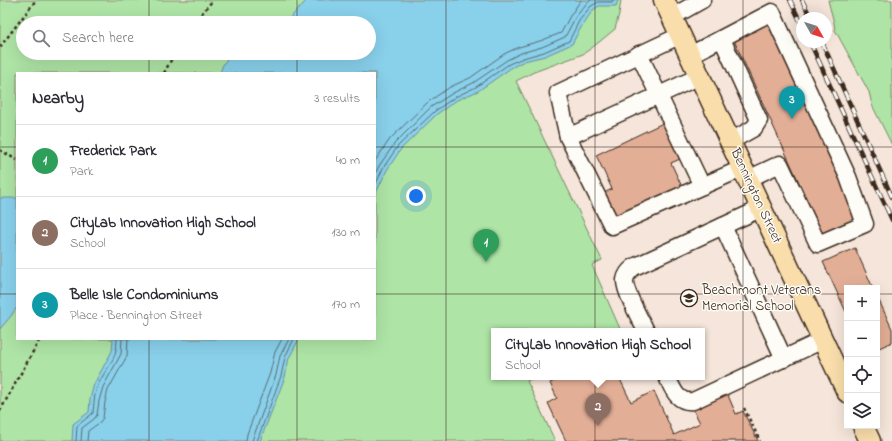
<!DOCTYPE html>
<meta charset="utf-8">
<style>
body{margin:0;font-family:"Indie Flower",sans-serif;background:#f2f2f3;color:#2b2b33}
.controls{position:absolute;right:12px;bottom:12px;display:grid;overflow:hidden;border-radius:0px;box-shadow:0 4px 16px #0002}
.controls button{width:36px;height:36px;display:grid;place-items:center;padding:0;border:0;border-bottom:1px solid #e1e1e2;background:#fff;color:#2b2b33;font:20px sans-serif}
.compass{position:absolute;left:796px;top:12px;width:36px;height:36px;border-radius:50%;background:#fff;box-shadow:0 4px 16px #0002;rotate:129deg}
.you{position:absolute;left:416px;top:196px;width:14px;height:14px;margin:-10px;border:3px solid #fff;border-radius:50%;background:#1a73e8;box-shadow:0 0 0 6px #1a73e833}
.badge{display:grid;place-items:center;width:26px;height:26px;border-radius:50%;background:#0f766e;color:#fff;font-size:13px;font-weight:700}
.pin{position:absolute;translate:-50% -33px;filter:drop-shadow(0 1px 2px #0008)}
.pin::after{content:'';position:absolute;top:21px;width:14px;height:12px;background:inherit;clip-path:polygon(0 0,100% 0,50% 100%)}
.popup{position:absolute;left:491px;top:328px;width:214px;height:52px;box-sizing:border-box;display:grid;place-content:center;border-radius:0px;background:#fff;filter:drop-shadow(0 1px 3px #0005);font-size:13px;white-space:nowrap;color:#7c7c81}
.popup b{font-size:15px;color:#2b2b33}
.popup::after{content:'';position:absolute;left:50%;top:100%;margin-left:-8px;border:8px solid transparent;border-top-color:#fff}
.list{margin:0;padding:0;list-style:none}
h2{display:flex;justify-content:space-between;align-items:center;height:52px;margin:0;padding:0 16px;font-size:17px}
h2 small{font-size:13px;font-weight:400;color:#7c7c81}
.list li{display:grid;grid-template-columns:26px 1fr auto;gap:12px;align-items:center;box-sizing:border-box;height:72px;padding:0 16px;border-top:1px solid #e1e1e2}
.list b{display:block;font-size:15px;white-space:nowrap}
.list p{margin:0;font-size:13px;white-space:nowrap;color:#7c7c81}
.list em{font-size:13px;font-style:normal;color:#7c7c81}
.icon{flex:none;width:22px;height:22px;fill:none;stroke:currentColor;stroke-width:2;stroke-linecap:round;stroke-linejoin:round}
.map{position:relative;flex:none;width:892px;height:441px;overflow:hidden}
.search{position:absolute;background:#fff;box-shadow:0 4px 16px #0002;left:16px;top:16px;width:360px;height:44px;display:flex;align-items:center;gap:10px;box-sizing:border-box;padding:0 14px;border-radius:22px;color:#7c7c81;font-size:15px}
.panel{position:absolute;background:#fff;box-shadow:0 4px 16px #0002;left:16px;top:72px;width:360px;height:268px;border-radius:0px}
.map>svg:first-child{display:block}
.green{fill:#aee4a6;stroke:#748762;fill-rule:evenodd}
.water{fill:#89d0eb;stroke:#6a8e99}
.lines{fill:none;stroke-linecap:round;stroke-linejoin:round}
.shore{stroke:#5a6c70;stroke-width:1}
.building{fill:#e2ae96;stroke:#3b2a1e}
.minor-casing{stroke:#3b2a1e;stroke-width:19}
.major-casing{stroke:#3b2a1e;stroke-width:23}
.path{stroke:#3b2a1e;stroke-width:2.5;stroke-dasharray:3 3;stroke-linecap:butt}
.minor{stroke:#fdfcf7;stroke-width:16}
.major{stroke:#f9ddab;stroke-width:20}
.rail-casing{stroke:#3b2a1e;stroke-width:4.5}
.rail{stroke:#fdfcf7;stroke-width:3;stroke-dasharray:9;stroke-linecap:butt}
.grid{fill:none;stroke:#3b2a1e;stroke-width:1;stroke-opacity:0.55}
.labels{text-anchor:middle;dominant-baseline:central;stroke-width:3;stroke-linejoin:round;paint-order:stroke}
.street-label{font-size:14px;fill:#3b2a1e;stroke:#fdfcf7}
.poi-label{font-size:14px;fill:#3b2a1e;stroke:#fdfcf7;text-anchor:start}
</style>
<div class="map">
<svg width="892" height="441" viewBox="0 0 892 441">
<rect width="100%" height="100%" fill="#f5e5da"/>
<filter id="ink" filterUnits="userSpaceOnUse"><feTurbulence type="fractalNoise" baseFrequency=".025" numOctaves="2"/><feDisplacementMap in="SourceGraphic" scale="8" xChannelSelector="R" yChannelSelector="G"/><feConvolveMatrix kernelMatrix="1 2 1 2 8 2 1 2 1" color-interpolation-filters="sRGB"/></filter>
<g filter="url(#ink)">
<g class="green">
<path d="M0 0H621L619 14 615 29 593 47 583 54 534 72 516 81 602 260 592 265 621 331H494V377H535L527 381 555 441H0ZM23 23H369V53H23ZM17 73H375V339H17Z"/>
<path d="M828 0H892V145L872 105 869 92 835 30C834 19 830 10 828 0Z"/>
</g>
<g class="water">
<path d="M307 0H618L616 6H599L593 10 583 24 572 44 545 56 524 61 511 68 478 91 457 100 437 114 401 149 387 170 375 195V73H220C223 63 226 58 235 53H369V23H285Z"/>
<polygon points="0,198 17,198 17,307 11,316 0,329"/>
<polygon points="113,339 299,339 289,358 285,377 260,441 72,441 73,424 89,412 90,399 94,384 112,351"/>
</g>
<g class="lines">
<g class="shore">
<polyline points="375,161 390,139 428,102 450,87 470,78 504,54 519,47 540,41 561,33 570,16 581,0"/>
<polyline points="375,174 379,166 395,143 431,107 453,93 473,83 507,60 521,53 542,47 565,37 575,18 586,4 591,0"/>
<polyline points="375,186 383,168 398,146 435,111 455,97 476,87 509,64 523,58 544,52 569,41 579,21 590,7 598,2 612,2 613,0"/>
<path d="M76 441 77 426 93 413C94 404 94 394 98 385 106 367 117 362 117 339"/>
<polyline points="81,441 82,428 94,419 97,415 99,401 103,387 121,354 122,339"/>
<polyline points="87,441 88,431 99,423 103,418 105,402 108,390 127,356 128,339"/>
<polyline points="246,441 247,434 270,373 275,352 282,339"/>
<polyline points="252,441 276,375 280,356 289,339"/>
<polyline points="257,441 281,376 285,357 294,339"/>
</g>
</g>
<g class="building">
<polygon points="768,19 860,220 824,237 732,36"/>
<polygon points="663,123 680,159 671,163 683,189 624,217 622,212 611,218 600,195 612,189 596,155"/>
<polygon points="855,248 873,288 847,288 847,314 823,262"/>
<polygon points="877,296 892,329 892,342 877,349"/>
<polygon points="562,377 619,377 631,402 654,391 674,435 700,423 693,409 727,393 736,414 743,411 758,441 566,441 548,403 557,398 550,383"/>
</g>
<g class="lines">
<g class="minor-casing">
<g id="minor">
<polyline points="672,17 702,0"/>
<polyline points="722,39 759,120 754,128 731,141"/>
<polyline points="639,54 702,186"/>
<polyline points="690,55 772,12 848,177 865,224 818,244 780,164 748,179"/>
<polyline points="700,76 568,137 612,226 743,168"/>
<polyline points="568,137 558,93 681,35"/>
<polyline points="723,226 784,359"/>
<path d="M646 331C641 321 624 290 625 280 626 274 630 270 634 267L762 208"/>
<path d="M667 377C673 389 677 403 693 401L823 340"/>
</g>
</g>
<g class="major-casing">
<g id="major">
<polyline points="664,0 847,392"/>
<polyline points="863,426 870,441"/>
</g>
</g>
<g class="path">
<polyline points="194,23 213,0"/>
<polyline points="0,47 36,0"/>
<polyline points="164,73 175,53"/>
<polyline points="0,150 17,160"/>
<polyline points="744,408 760,441"/>
<polyline points="0,411 40,339"/>
</g>
<use href="#minor" class="minor"/>
<use href="#major" class="major"/>
<g class="rail-casing">
<g id="rail">
<polyline points="790,0 802,25"/>
<polyline points="802,0 811,18"/>
<polyline points="810,42 892,220"/>
<polyline points="822,42 892,197"/>
</g>
</g>
<use href="#rail" class="rail"/>
</g>
</g>
<path class="grid" d="M149 0V23M297 0V23M446 0V441M595 0V441M743 0V441M149 53V73M297 53V73M0 147H17M375 147H892M0 294H17M375 294H847M877 294H892M149 339V441M297 339V441"/>
<defs>
<g id="school-ring" transform="scale(0.9)"><circle r="9.5" fill="#fdfcf7" stroke="#3b2a1e" stroke-width="1.5"/><path d="M0-5L7-2L0 1L-7-2ZM-4 1L0 2.5L4 1V4Q0 6-4 4Z" fill="#3b2a1e"/></g>
</defs>
<g fill-rule="evenodd">
<use href="#school-ring" x="689" y="298"/>
</g>
<g class="labels">
<g class="street-label">
<text transform="translate(756 196) rotate(65)">Bennington Street</text>
</g>
<g class="poi-label">
<text x="702" y="290">Beachmont Veterans<tspan x="702" dy="16">Memorial School</tspan></text>
</g>
</g>
</svg>
<div class="controls">
<button>+</button>
<button>−</button>
<button><svg class="icon" aria-label="locate" viewBox="0 0 24 24"><circle cx="12" cy="12" r="6"/><path d="M12 2v4M12 18v4M2 12h4M18 12h4"/></svg></button>
<button><svg class="icon" aria-label="layers" viewBox="0 0 24 24"><path d="M12 4l9 5-9 5-9-5zM3 14l9 5 9-5"/></svg></button>
</div>
<svg class="compass" viewBox="-18 -18 36 36"><path d="M0-13l5 13h-10z" fill="#e53935"/><path d="M0 13l5-13h-10z" fill="#7c7c81"/></svg>
<div class="you"></div>
<div class="pin badge" style="left:486px;top:262px;background:#2e9e5b">1</div>
<div class="pin badge" style="left:598px;top:426px;background:#8d6e63">2</div>
<div class="popup"><b>CityLab Innovation High School</b>School</div>
<div class="pin badge" style="left:792px;top:119px;background:#0f9aa8">3</div>
<div class="search"><svg class="icon" aria-label="search" viewBox="0 0 24 24"><circle cx="10" cy="10" r="6"/><path d="M15 15l6 6"/></svg>Search here</div>
<section class="panel">
<h2>Nearby<small>3 results</small></h2>
<ul class="list">
<li><span class="badge" style="background:#2e9e5b">1</span><div><b>Frederick Park</b><p>Park</p></div><em>40 m</em></li>
<li><span class="badge" style="background:#8d6e63">2</span><div><b>CityLab Innovation High School</b><p>School</p></div><em>130 m</em></li>
<li><span class="badge" style="background:#0f9aa8">3</span><div><b>Belle Isle Condominiums</b><p>Place · Bennington Street</p></div><em>170 m</em></li>
</ul>
</section>
</div>
